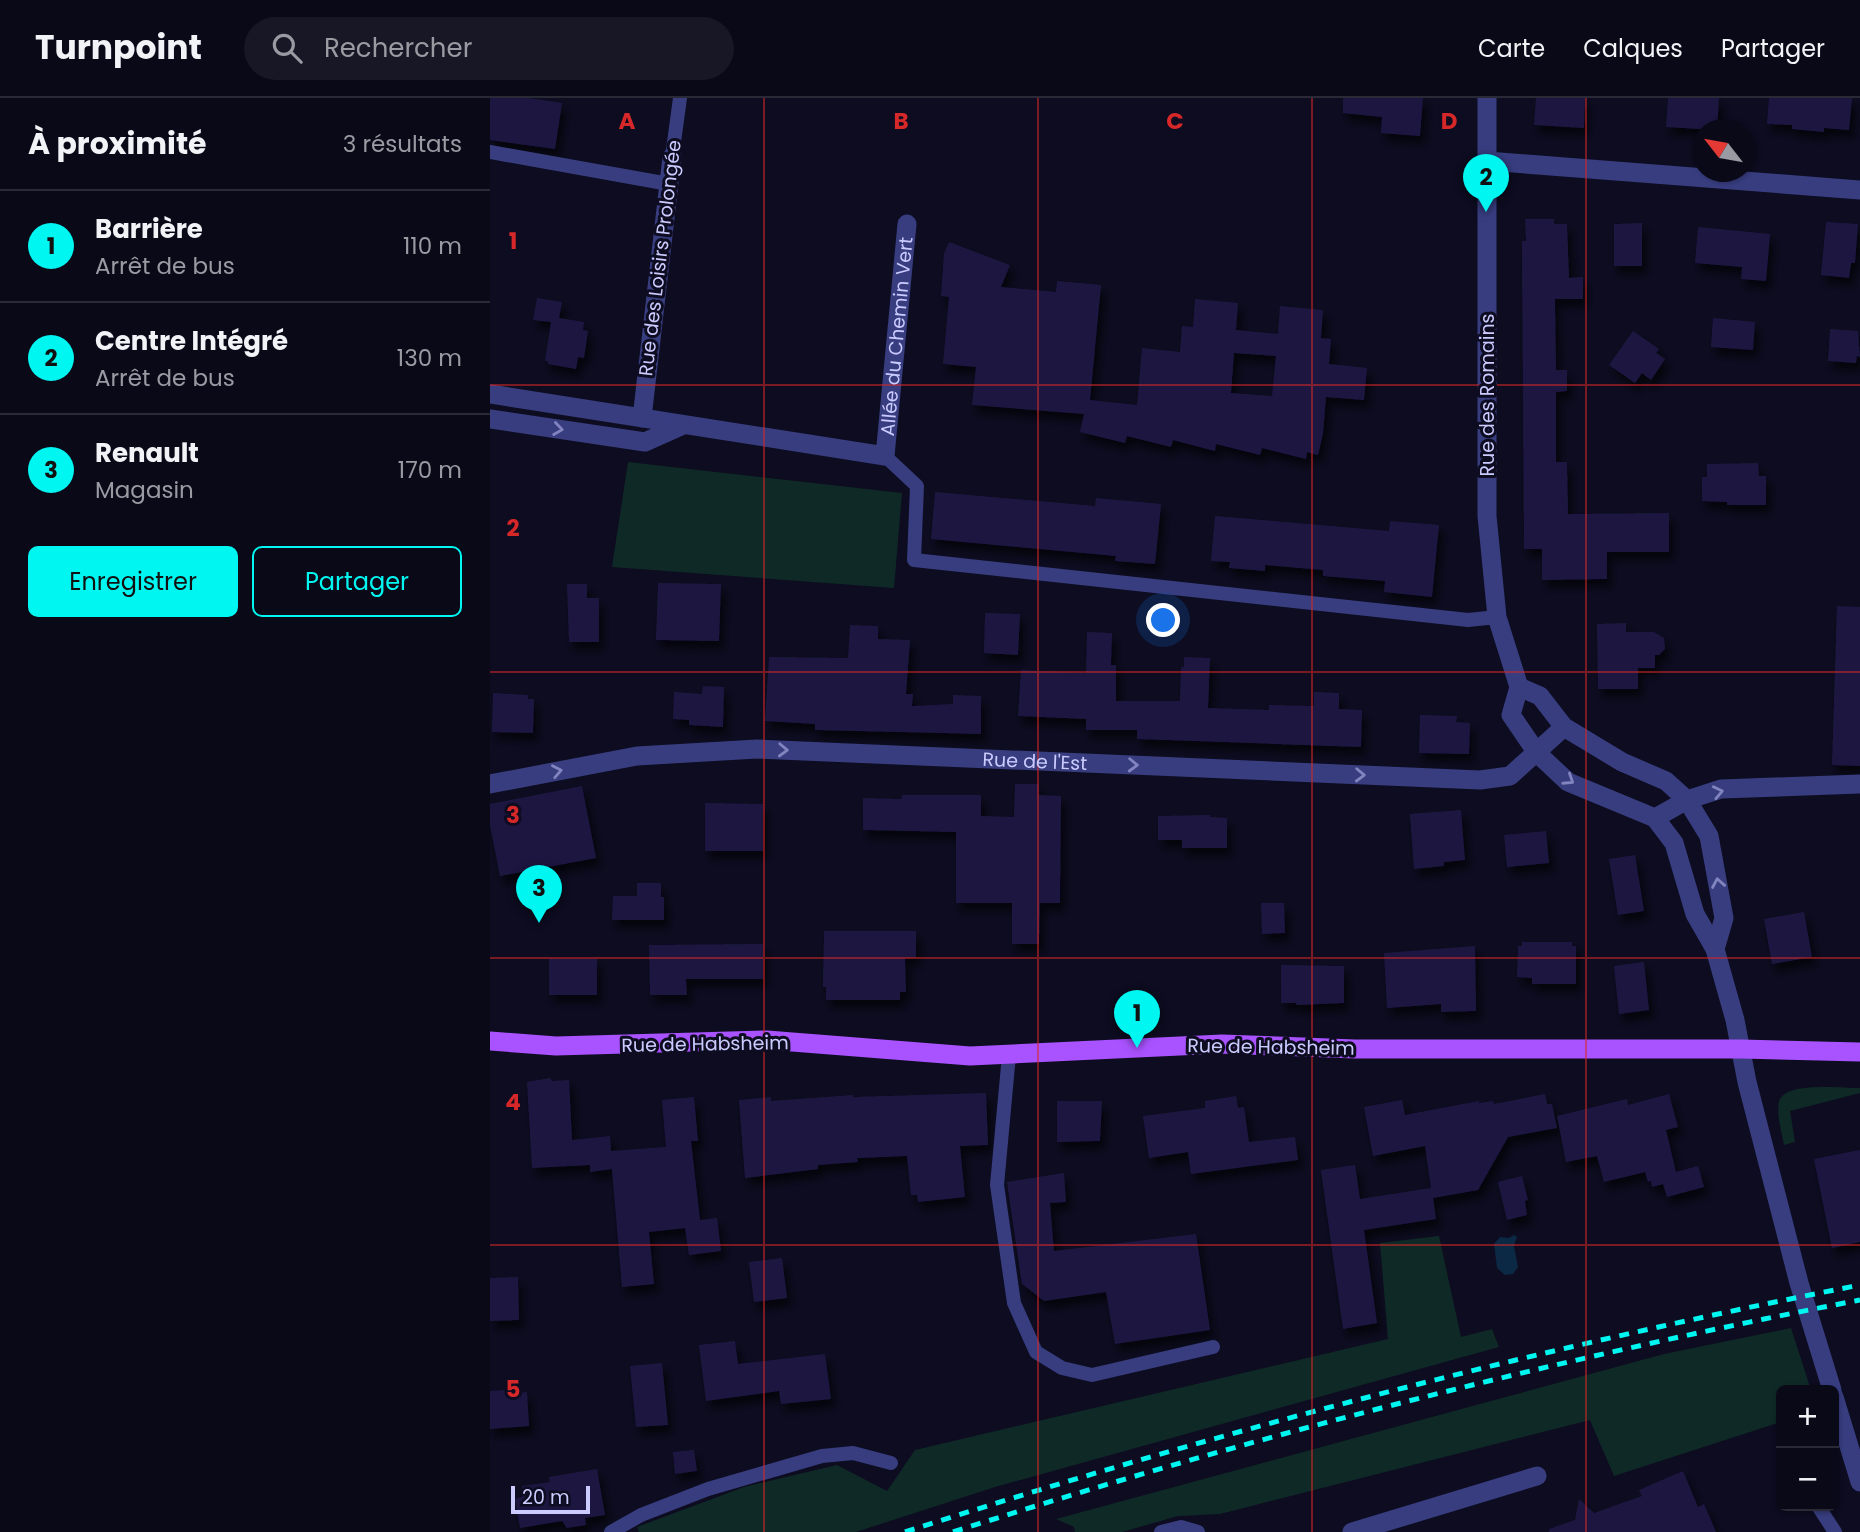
<!DOCTYPE html>
<html lang="fr">
<meta charset="utf-8">
<style>
body{margin:0;font-family:Poppins,sans-serif;background:#181725;color:#f1f3f6}
.controls{position:absolute;right:21px;bottom:21px;display:grid;overflow:hidden;border-radius:10px;box-shadow:0 2px 5px #0004}
.controls button{width:63px;height:63px;display:grid;place-items:center;padding:0;border:0;border-bottom:2px solid #2a2a37;background:#0a0918;color:#f1f3f6;font:35px sans-serif}
.compass{position:absolute;left:1202px;top:21px;width:63px;height:63px;border-radius:50%;background:#0a0918;box-shadow:0 2px 5px #0004;rotate:301deg}
.scale{position:absolute;left:21px;bottom:18px;width:79px;box-sizing:border-box;padding-left:7px;border:4px solid #cbcbff;border-top:0;font-size:19px;line-height:24px;white-space:nowrap;color:#cbcbff;-webkit-text-stroke:5px #0d0c20;paint-order:stroke}
.you{position:absolute;left:674px;top:523px;width:24px;height:24px;margin:-18px;border:5px solid #fff;border-radius:50%;background:#1a73e8;box-shadow:0 0 0 10px #1a73e833}
.badge{display:grid;place-items:center;width:46px;height:46px;border-radius:50%;background:#00f6f1;color:#111;font-size:23px;font-weight:700}
.pin{position:absolute;translate:-50% -58px;filter:drop-shadow(0 2px 4px #0008)}
.pin::after{content:'';position:absolute;top:37px;width:24px;height:21px;background:inherit;clip-path:polygon(0 0,100% 0,50% 100%)}
.list{margin:0;padding:0;list-style:none}
h2{display:flex;justify-content:space-between;align-items:center;height:91px;margin:0;padding:0 28px;font-size:30px}
h2 small{font-size:23px;font-weight:400;color:#999aa2}
.list li{display:grid;grid-template-columns:46px 1fr auto;gap:21px;align-items:center;box-sizing:border-box;height:112px;padding:0 28px;border-top:2px solid #2a2a37}
.list b{display:block;font-size:26px;white-space:nowrap}
.list p{margin:0;font-size:23px;white-space:nowrap;color:#999aa2}
.list em{font-size:23px;font-style:normal;color:#999aa2}
.actions{display:flex;gap:14px;padding:21px 28px}
.actions a{flex:1;padding:16px 0;border:2px solid #00f6f1;border-radius:10px;text-align:center;font-size:24px;color:#00f6f1}
.actions .main{background:#00f6f1;color:#111}
.icon{flex:none;width:38px;height:38px;fill:none;stroke:currentColor;stroke-width:2;stroke-linecap:round;stroke-linejoin:round}
.map{position:relative;flex:none;width:1370px;height:1434px;overflow:hidden}
header{display:flex;align-items:center;gap:42px;box-sizing:border-box;height:98px;padding:0 35px;background:#0a0918;border-bottom:2px solid #2a2a37}
header strong{font-size:33px}
nav{display:flex;gap:38px;margin-inline-start:auto;font-size:24px}
.search{width:490px;height:63px;background:#181725;display:flex;align-items:center;gap:18px;box-sizing:border-box;padding:0 24px;border-radius:38px;color:#999aa2;font-size:26px}
main{display:flex}
aside{flex:1;background:#0a0918}
.map>svg:first-child{display:block}
.green{fill:#0f2a26}
.water{fill:#0b2944}
.building{fill:#1c1841;fill-rule:evenodd;filter:url(#shadow)}
.lines{fill:none;stroke-linecap:round;stroke-linejoin:round}
.service{stroke:#373d7f;stroke-width:14}
.minor{stroke:#373d7f;stroke-width:19}
.primary{stroke:#a952ff;stroke-width:19}
.rail{stroke:#00f6f1;stroke-width:5;stroke-dasharray:10 9;stroke-linecap:butt}
.oneway{stroke:#8184bf}
.grid{fill:none;stroke:#d62828;stroke-width:2;stroke-opacity:0.55}
.labels{text-anchor:middle;dominant-baseline:central;stroke-width:6;stroke-linejoin:round;paint-order:stroke}
.street-label{font-size:19px;fill:#cbcbff;stroke:#0d0c20}
.grid-label{font-size:23px;text-anchor:middle;font-weight:bold;fill:#d62828;stroke:#0d0c20;stroke-width:6;stroke-linejoin:round;paint-order:stroke}
</style>
<header>
<strong>Turnpoint</strong>
<div class="search"><svg class="icon" aria-label="search" viewBox="0 0 24 24"><circle cx="10" cy="10" r="6"/><path d="M15 15l6 6"/></svg>Rechercher</div>
<nav><a>Carte</a><a>Calques</a><a>Partager</a></nav>
</header>
<main>
<aside>
<h2>À proximité<small>3 résultats</small></h2>
<ul class="list">
<li><span class="badge">1</span><div><b>Barrière</b><p>Arrêt de bus</p></div><em>110 m</em></li>
<li><span class="badge">2</span><div><b>Centre Intégré</b><p>Arrêt de bus</p></div><em>130 m</em></li>
<li><span class="badge">3</span><div><b>Renault</b><p>Magasin</p></div><em>170 m</em></li>
</ul>
<div class="actions"><a class="main">Enregistrer</a><a>Partager</a></div>
</aside>
<div class="map">
<svg width="1370" height="1434" viewBox="0 0 1370 1434">
<defs>
<filter id="shadow"><feDropShadow dx="4.5" dy="8" stdDeviation="3.5" flood-color="#0009"/></filter>
</defs>
<rect width="100%" height="100%" fill="#0d0c20"/>
<g class="green">
<polygon points="138,364 412,395 404,490 122,469"/>
<path d="M1370 990V995L1300 1013 1305 1044 1294 1047C1292 1034 1286 1017 1289 1004 1293 983 1352 990 1370 990Z"/>
<polygon points="949,1138 971,1239 1002,1231 1009,1249 505,1389 366,1434 149,1434 147,1429 254,1389 347,1367 397,1393 425,1352 898,1241 890,1145"/>
<polygon points="1301,1230 1321,1292 1291,1292 1291,1324 1124,1378 1100,1322 730,1416 688,1418 632,1434 585,1434 584,1429 566,1421 1174,1256"/>
</g>
<polygon class="water" points="1024,1137 1027,1139 1024,1148 1028,1169 1023,1176 1015,1177 1007,1170 1004,1146 1010,1139 1019,1140"/>
<g class="building">
<polygon points="0,0 39,0 72,5 65,51 0,42"/>
<polygon points="853,0 933,0 930,38 891,35 892,19 853,15"/>
<polygon points="1046,0 1095,0 1094,30 1044,27"/>
<polygon points="1178,0 1229,0 1227,32 1176,29"/>
<polygon points="1279,0 1362,0 1359,32 1334,30 1334,34 1302,31 1302,27 1277,26"/>
<polygon points="1035,121 1064,121 1064,126 1077,126 1079,180 1093,179 1093,201 1065,201 1066,272 1077,272 1077,293 1066,294 1066,364 1077,364 1078,416 1179,415 1179,454 1117,454 1117,481 1052,482 1052,451 1034,451 1032,143 1036,143"/>
<polygon points="1336,124 1368,126 1365,165 1361,165 1359,180 1331,177"/>
<polygon points="1152,125 1152,168 1124,168 1124,126"/>
<polygon points="1208,129 1280,136 1276,183 1251,181 1252,169 1205,165"/>
<path d="M459 144 520 167 511 189 566 194 567 183 611 187 600 302 647 307 652 250 690 254 692 228 703 229 705 201 748 205 746 232 788 236 790 208 833 212 831 240 841 241 839 266 877 270 874 302 836 299 833 336 828 357 817 354 816 361 772 350 770 357 726 346 725 353 683 342 681 349 637 338 635 345 590 334 594 316 482 307 486 269 453 266 459 199 451 198 454 156ZM744 255 786 258 782 298 741 295Z"/>
<polygon points="47,200 72,204 69,220 94,224 93,232 98,233 94,260 88,259 86,271 58,266 58,263 55,263 61,224 43,222"/>
<polygon points="1223,220 1265,224 1263,252 1221,249"/>
<polygon points="1340,231 1368,233 1370,259 1367,258 1366,265 1338,263"/>
<polygon points="1143,233 1169,251 1166,255 1175,261 1161,282 1152,275 1145,285 1119,267"/>
<polygon points="1268,365 1269,378 1276,378 1276,407 1237,407 1237,404 1212,403 1212,379 1217,379 1217,366"/>
<polygon points="445,394 605,408 606,400 671,406 665,466 625,463 626,458 441,441"/>
<polygon points="725,418 899,433 900,423 949,427 942,499 894,494 895,483 833,478 833,472 775,467 775,473 739,470 740,464 721,463"/>
<polygon points="168,485 231,486 229,543 166,542"/>
<polygon points="77,486 97,486 97,500 109,500 109,544 79,544"/>
<polygon points="1347,508 1370,509 1370,668 1342,667"/>
<polygon points="495,515 530,516 528,557 494,555"/>
<polygon points="1136,525 1136,534 1164,534 1174,540 1175,551 1169,557 1165,557 1165,570 1148,570 1148,591 1108,591 1107,526"/>
<polygon points="360,527 388,528 388,541 420,542 416,596 423,596 422,608 463,606 463,597 491,598 491,636 325,632 325,626 275,623 279,559 358,560"/>
<polygon points="597,534 622,535 621,567 626,567 626,603 690,603 691,569 694,569 694,559 720,560 718,610 779,612 779,607 824,608 824,594 849,595 849,611 872,612 871,649 647,641 647,632 596,632 596,621 528,618 531,572 596,575"/>
<polygon points="213,588 234,589 233,629 199,627 199,622 183,621 184,594 212,596"/>
<polygon points="3,595 38,597 38,601 44,601 43,635 2,634"/>
<polygon points="930,617 967,618 966,624 980,625 979,656 929,655"/>
<polygon points="525,686 549,686 549,697 571,698 570,805 550,805 549,846 522,846 522,805 466,805 466,734 373,732 373,700 412,701 412,697 491,697 491,718 524,719"/>
<polygon points="92,688 106,760 10,778 0,727 0,706"/>
<polygon points="215,705 273,706 273,753 215,753"/>
<polygon points="971,712 975,762 954,764 954,768 924,771 920,716"/>
<polygon points="720,717 720,719 737,720 737,750 692,750 692,742 668,742 668,718"/>
<polygon points="1056,733 1059,765 1017,769 1014,737"/>
<polygon points="1145,757 1154,813 1128,817 1119,761"/>
<polygon points="147,785 171,785 171,799 174,799 174,822 122,822 123,798 147,798"/>
<polygon points="771,805 794,805 795,835 772,836"/>
<polygon points="1314,814 1322,859 1282,866 1274,821"/>
<polygon points="334,833 426,833 426,860 415,860 416,894 410,894 410,902 336,902 336,889 333,889"/>
<polygon points="1032,844 1082,844 1082,848 1086,848 1086,886 1042,886 1042,880 1027,879 1028,848 1032,848"/>
<polygon points="273,846 273,881 196,881 197,897 160,897 159,847"/>
<polygon points="985,848 986,913 951,914 951,906 897,910 894,855"/>
<rect x="59" y="861" width="48" height="36"/>
<polygon points="1154,864 1159,912 1129,916 1124,868"/>
<polygon points="791,867 854,868 854,905 807,907 806,905 791,905"/>
<polygon points="60,980 62,983 79,982 82,1042 120,1038 121,1053 176,1049 172,1002 204,999 208,1043 201,1043 210,1122 227,1120 231,1153 199,1157 195,1130 159,1134 164,1186 132,1189 122,1071 100,1074 100,1067 42,1070 37,984"/>
<polygon points="496,995 498,1047 470,1048 475,1099 428,1104 427,1097 421,1097 417,1058 367,1060 368,1064 328,1067 328,1071 255,1080 249,1002 281,999 281,1003 363,997 363,999"/>
<polygon points="1055,996 1057,1006 1062,1006 1067,1030 1018,1039 988,1092 943,1100 946,1121 874,1132 887,1225 853,1231 831,1072 865,1067 870,1101 941,1090 935,1048 883,1058 874,1009 912,1002 915,1017 989,1003 989,1005 1003,1003 1004,1006"/>
<polygon points="1179,996 1188,1029 1176,1032 1186,1074 1208,1068 1214,1089 1177,1099 1173,1086 1162,1089 1161,1083 1158,1084 1155,1074 1114,1084 1107,1058 1076,1064 1067,1018 1137,1001 1138,1007"/>
<polygon points="746,998 748,1010 754,1009 759,1044 805,1039 808,1062 701,1076 698,1054 659,1060 653,1018 715,1010 715,1003"/>
<polygon points="567,1003 612,1003 610,1043 567,1044"/>
<polygon points="1370,1052 1370,1144 1342,1150 1324,1061"/>
<polygon points="574,1075 576,1104 560,1105 564,1153 706,1136 720,1232 625,1246 616,1194 554,1203 532,1186 517,1084"/>
<polygon points="1032,1078 1038,1102 1035,1103 1037,1117 1017,1122 1008,1084"/>
<polygon points="292,1160 297,1200 264,1204 259,1164"/>
<polygon points="28,1179 29,1222 0,1223 0,1180"/>
<polygon points="245,1243 248,1266 335,1256 341,1301 291,1306 289,1293 216,1303 209,1247"/>
<polygon points="172,1265 178,1327 146,1329 140,1268"/>
<polygon points="27,1291 28,1295 37,1294 39,1328 0,1331 0,1293"/>
<polygon points="204,1352 207,1373 185,1376 183,1354"/>
<polygon points="107,1371 115,1417 95,1420 96,1427 77,1430 72,1423 30,1430 25,1401 32,1399 32,1388 60,1384 59,1379"/>
<polygon points="1193,1373 1208,1409 1214,1406 1226,1434 1059,1434 1059,1431 1085,1422 1089,1401 1104,1415 1152,1398 1149,1392"/>
</g>
<g class="lines">
<g class="service">
<polyline points="0,54 179,86"/>
<polyline points="182,59 190,0"/>
<polyline points="395,358 427,388 424,462 978,522 1007,519"/>
<polyline points="519,957 507,1087 524,1205 546,1254 572,1270 602,1277 723,1249"/>
<polyline points="1328,1408 1345,1434"/>
<polyline points="121,1434 151,1417 218,1391 332,1358 363,1355 401,1365"/>
<polyline points="671,1434 691,1429 708,1434"/>
</g>
<g class="minor">
<polyline points="997,0 997,418 1007,519 1029,589 1021,617 1047,655 1078,684 1165,720 1184,745 1205,816 1225,851 1245,922 1257,984 1309,1185 1342,1292"/>
<polyline points="997,63 1370,92"/>
<path id="s1" d="M0 296 395 358 417 126"/>
<polyline points="152,320 182,59"/>
<polyline points="0,321 155,344 193,327"/>
<polyline points="1029,589 1050,598 1074,629 1132,664 1176,683 1197,702 1219,738 1234,820 1225,851"/>
<path id="s2" d="M0 686 147 658 267 651 990 682 1020 678 1074 629"/>
<polyline points="1165,720 1197,702 1231,691 1370,686"/>
<polyline points="1344,1299 1370,1384"/>
<polyline points="862,1434 1047,1378"/>
</g>
<polyline class="primary" points="0,943 66,948 277,942 480,958 732,946 865,951 1251,951 1370,954"/>
<g class="rail">
<path d="M415 1434C729 1333 1047 1250 1370 1187"/>
<path d="M463 1434C760 1339 1063 1261 1370 1202"/>
</g>
</g>
<defs><path id="oneway-chevron" d="M-2-3.5L2.5 0L-2 3.5" fill="none" stroke-width="1.6" stroke-linecap="round" stroke-linejoin="round" transform="scale(1.75)"/></defs>
<g class="oneway">
<use href="#oneway-chevron" transform="translate(68 331) rotate(8)"/>
<use href="#oneway-chevron" transform="translate(293 652) rotate(2)"/>
<use href="#oneway-chevron" transform="translate(643 667) rotate(2)"/>
<use href="#oneway-chevron" transform="translate(67 673) rotate(-11)"/>
<use href="#oneway-chevron" transform="translate(870 677) rotate(2)"/>
<use href="#oneway-chevron" transform="translate(1079 682) rotate(33)"/>
<use href="#oneway-chevron" transform="translate(1228 694) rotate(-12)"/>
<use href="#oneway-chevron" transform="translate(1228 785) rotate(-100)"/>
</g>
<path class="grid" d="M274 0V1434M548 0V1434M822 0V1434M1096 0V1434M0 287H1370M0 574H1370M0 860H1370M0 1147H1370"/>
<g class="labels">
<g class="street-label">
<text transform="translate(170 160) rotate(-83)">Rue des Loisirs Prolongée</text>
<text stroke="none"><textPath href="#s1" startOffset="520">Allée du Chemin Vert</textPath></text>
<text transform="translate(997 297) rotate(-90)">Rue des Romains</text>
<text stroke="none"><textPath href="#s2" startOffset="548">Rue de l'Est</textPath></text>
<text transform="translate(215 946) rotate(-1)">Rue de Habsheim</text>
<text transform="translate(781 949) rotate(1)">Rue de Habsheim</text>
</g>
</g>
<g class="grid-label">
<text x="137" y="31">A</text>
<text x="411" y="31">B</text>
<text x="685" y="31">C</text>
<text x="959" y="31">D</text>
<text x="23" y="151">1</text>
<text x="23" y="438">2</text>
<text x="23" y="725">3</text>
<text x="23" y="1012">4</text>
<text x="23" y="1299">5</text>
</g>
</svg>
<div class="controls">
<button>+</button>
<button>−</button>
</div>
<svg class="compass" viewBox="-18 -18 36 36"><path d="M0-13l5 13h-10z" fill="#e53935"/><path d="M0 13l5-13h-10z" fill="#999aa2"/></svg>
<div class="scale">20 m</div>
<div class="you"></div>
<div class="pin badge" style="left:647px;top:950px">1</div>
<div class="pin badge" style="left:996px;top:114px">2</div>
<div class="pin badge" style="left:49px;top:825px">3</div>
</div>
</main>
